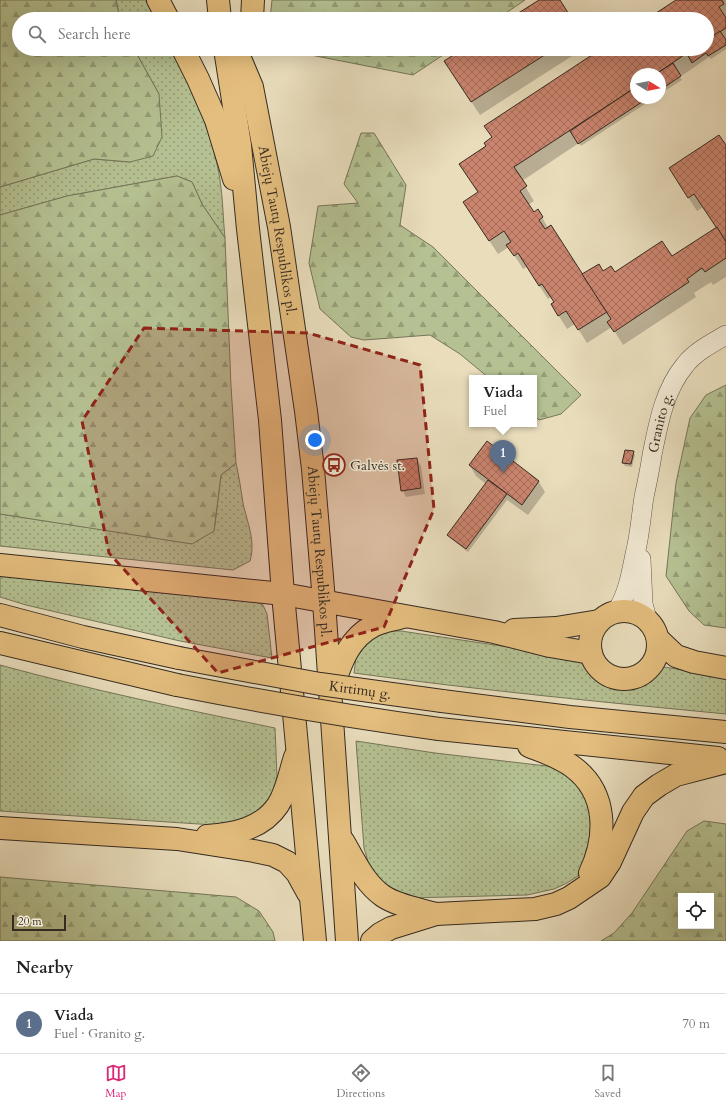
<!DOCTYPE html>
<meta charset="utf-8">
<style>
body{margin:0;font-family:Cardo,serif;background:#f6f6f6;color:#222}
.controls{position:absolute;right:12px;bottom:12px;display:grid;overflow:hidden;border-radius:0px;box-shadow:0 4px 16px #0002}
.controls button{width:36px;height:36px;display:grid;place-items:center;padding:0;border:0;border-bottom:1px solid #e0e0e0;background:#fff;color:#222;font:20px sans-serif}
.compass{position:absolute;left:630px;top:68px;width:36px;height:36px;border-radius:50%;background:#fff;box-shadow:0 4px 16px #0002;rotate:100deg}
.scale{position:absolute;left:12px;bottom:10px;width:54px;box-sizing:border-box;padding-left:4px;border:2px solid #352b21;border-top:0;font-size:11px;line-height:14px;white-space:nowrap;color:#352b21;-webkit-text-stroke:3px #f1e9d3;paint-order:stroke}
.you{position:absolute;left:315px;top:440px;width:14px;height:14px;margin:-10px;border:3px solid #fff;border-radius:50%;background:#1a73e8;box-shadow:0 0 0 6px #1a73e833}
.badge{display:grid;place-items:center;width:26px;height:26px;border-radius:50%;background:#db2777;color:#fff;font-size:13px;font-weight:700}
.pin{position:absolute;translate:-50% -33px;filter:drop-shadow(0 1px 2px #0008)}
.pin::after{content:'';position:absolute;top:21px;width:14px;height:12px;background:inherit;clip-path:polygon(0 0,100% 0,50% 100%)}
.popup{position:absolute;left:469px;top:375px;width:68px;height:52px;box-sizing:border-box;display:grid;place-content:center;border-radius:0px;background:#fff;filter:drop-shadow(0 1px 3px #0005);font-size:13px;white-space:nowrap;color:#767676}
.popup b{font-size:15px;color:#222}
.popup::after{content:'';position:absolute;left:50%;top:100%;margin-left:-8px;border:8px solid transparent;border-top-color:#fff}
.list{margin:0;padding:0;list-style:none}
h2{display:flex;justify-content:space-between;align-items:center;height:52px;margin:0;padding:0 16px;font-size:17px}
h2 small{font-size:13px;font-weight:400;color:#767676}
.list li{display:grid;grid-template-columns:26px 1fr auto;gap:12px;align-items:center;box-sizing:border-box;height:60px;padding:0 16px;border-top:1px solid #e0e0e0}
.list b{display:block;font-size:15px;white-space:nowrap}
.list p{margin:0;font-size:13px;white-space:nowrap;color:#767676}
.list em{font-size:13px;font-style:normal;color:#767676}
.icon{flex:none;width:22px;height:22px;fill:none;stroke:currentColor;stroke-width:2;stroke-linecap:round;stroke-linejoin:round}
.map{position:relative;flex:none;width:726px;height:941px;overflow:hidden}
.search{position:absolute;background:#fff;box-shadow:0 4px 16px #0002;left:12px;right:12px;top:12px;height:44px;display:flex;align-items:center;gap:10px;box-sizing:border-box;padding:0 14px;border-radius:22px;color:#767676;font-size:15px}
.sheet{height:112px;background:#fff}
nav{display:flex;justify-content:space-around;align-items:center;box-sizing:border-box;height:56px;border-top:1px solid #e0e0e0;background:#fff;font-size:11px;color:#767676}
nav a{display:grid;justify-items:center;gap:2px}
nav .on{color:#db2777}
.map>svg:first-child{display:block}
.grass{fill:url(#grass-dots);stroke:#75765a}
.forest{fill:url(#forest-firs);stroke:#75765a;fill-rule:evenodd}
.shadow{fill:#0003}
.building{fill:url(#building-cross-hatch);stroke:#352b21}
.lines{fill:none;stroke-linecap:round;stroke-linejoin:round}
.minor-casing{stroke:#625848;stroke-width:20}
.trunk-casing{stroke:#352b21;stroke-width:24}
.minor{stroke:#f1e9d3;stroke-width:19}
.trunk{stroke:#e4be7e;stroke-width:22}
.trunk-bridge-casing{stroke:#352b21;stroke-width:24;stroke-linecap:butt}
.trunk-bridge{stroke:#e4be7e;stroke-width:22}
.marked{fill:#8f2418;fill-opacity:0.2;stroke:#8f2418;stroke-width:3;stroke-dasharray:8 5;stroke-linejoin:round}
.labels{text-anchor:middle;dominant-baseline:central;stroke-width:3;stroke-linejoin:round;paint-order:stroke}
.street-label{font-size:14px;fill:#352b21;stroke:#f1e9d3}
.poi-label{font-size:14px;fill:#352b21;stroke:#f1e9d3;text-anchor:start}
</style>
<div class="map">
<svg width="726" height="941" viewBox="0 0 726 941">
<defs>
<pattern id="grass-dots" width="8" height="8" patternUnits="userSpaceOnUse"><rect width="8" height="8" fill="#b5c192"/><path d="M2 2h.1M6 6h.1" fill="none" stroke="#949d77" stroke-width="1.8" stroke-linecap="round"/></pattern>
<pattern id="forest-firs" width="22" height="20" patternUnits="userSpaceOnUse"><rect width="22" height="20" fill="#b5c192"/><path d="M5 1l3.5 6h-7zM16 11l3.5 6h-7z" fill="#949d77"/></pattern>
<pattern id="building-cross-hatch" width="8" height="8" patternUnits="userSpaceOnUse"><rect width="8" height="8" fill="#cb856f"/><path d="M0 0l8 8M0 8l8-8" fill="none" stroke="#a66d5b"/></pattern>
</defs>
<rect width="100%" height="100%" fill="#e9ddbc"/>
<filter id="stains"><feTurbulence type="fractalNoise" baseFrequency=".005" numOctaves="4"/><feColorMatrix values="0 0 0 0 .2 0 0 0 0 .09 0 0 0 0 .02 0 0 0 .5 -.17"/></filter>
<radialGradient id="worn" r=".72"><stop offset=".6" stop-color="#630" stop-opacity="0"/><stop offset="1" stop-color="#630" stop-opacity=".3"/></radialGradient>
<g class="grass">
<polygon points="116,0 146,0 156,19 120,19"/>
<path d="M134 49H172C192 91 213 133 220 180 223 199 223 219 225 238L202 204 192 182 177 176 67 196 0 215V187L94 159 130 162 159 94Z"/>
<path d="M236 463C239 476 241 490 243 503 247 522 256 541 250 561L233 570 0 546V514L192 543 214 531 221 475Z"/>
<polygon points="0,576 254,601 263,605 267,614 272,658 180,641 26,605 0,597"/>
<path d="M381 631H401L562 655 579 660 605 681 619 686 640 684 651 676 658 666 726 677V714C602 702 478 690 354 673L356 658 367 640Z"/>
<path d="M0 665C91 690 183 709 275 728L277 776 273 793 268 802 256 813 234 823 214 825 0 811Z"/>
<polygon points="356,741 435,753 555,767 577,781 595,816 585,867 578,876 567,883 554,889 527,895 408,898 390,893 370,868 364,848"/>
</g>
<g class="forest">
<polygon points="0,0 116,0 120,19 19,19 19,49 134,49 159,94 162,137 153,156 130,162 94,159 0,187"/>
<polygon points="272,0 525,0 497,19 270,19"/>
<polygon points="280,49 452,49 413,75"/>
<polygon points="361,133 374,133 406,185 400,225 433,247 581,395 561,414 539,420 534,415 534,378 489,378 460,354 430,335 364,340 351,337 320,309 309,263 318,206 358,203 344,184"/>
<polygon points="177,176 192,182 202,204 225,238 231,386 236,463 221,475 214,531 192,544 0,514 0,215 67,196"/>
<polygon points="726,385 726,628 704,625 689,611 666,576 676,483 690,418 706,395"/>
<path d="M704 821 726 824V941H601L614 933 632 913 687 831ZM681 896H711V926H681Z"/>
<polygon points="0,877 236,897 259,911 273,932 275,941 0,941"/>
</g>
<g class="shadow">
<polygon points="677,0 726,0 726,49 711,59 709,57 680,77 682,80 660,94 660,74 636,74 636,98 654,98 581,146 579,143 522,181 534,201 528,205 534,213 542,217 548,228 582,275 603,272 614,274 672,258 717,228 703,207 697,211 678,182 726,147 726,277 713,285 711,282 694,293 696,297 623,345 612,327 587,343 575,324 567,329 552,305 555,303 551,297 548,299 527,267 523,269 509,247 498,254 473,216 479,193 469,178 492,138 486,126 603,49 707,49 707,19 649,19"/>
<polygon points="465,49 583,49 480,115 454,75"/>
<polygon points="488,443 539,482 545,492 528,515 507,500 468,552 450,538 448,535 486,484 476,476 470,466"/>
<polygon points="633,452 635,455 632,467 625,466 623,463"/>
<polygon points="417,459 421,466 425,494 406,497 402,490"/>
</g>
<g class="building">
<polygon points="539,0 560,0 572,19 509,19"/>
<polygon points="676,0 722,0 724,4 719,7 726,18 726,28 707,40 707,19 647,19"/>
<polygon points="720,31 726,40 726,45 708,56 706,53 692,63 687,54 693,49 707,49 707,40"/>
<polygon points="463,49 554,49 471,102 444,61"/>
<polygon points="601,49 693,49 656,74 636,74 636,87 514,167 527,186 520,191 534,212 538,209 543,217 539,220 545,229 551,225 607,312 578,330 566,311 558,316 551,304 554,302 542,284 539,286 518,253 514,256 506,245 511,242 504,231 489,241 463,202 478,192 459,164 486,146 484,143 492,137 484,126"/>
<polygon points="673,63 681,76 660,90 660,74 656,74"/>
<polygon points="636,87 636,98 648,98 578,144 570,131"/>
<polygon points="719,135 726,145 726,242 694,194 688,198 669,168"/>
<polygon points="717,227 726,242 726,258 705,272 702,268 687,279 689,282 614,332 607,322 611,319 582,274 599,264 603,271 611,266 615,272 662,241 672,256"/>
<polygon points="487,441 539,481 522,505 469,465"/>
<polygon points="625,450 634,451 631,464 622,463"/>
<polygon points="417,458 421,488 401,491 397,460"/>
<polygon points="488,480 507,494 466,549 447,535"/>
</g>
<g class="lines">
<g class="minor-casing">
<g id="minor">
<polyline points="641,559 643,604 647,619"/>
<path id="s1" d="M617 611C628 593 631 574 635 554 640 535 641 516 644 497 647 483 650 469 652 455 658 425 664 390 685 365 695 352 712 343 726 335"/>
</g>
</g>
<g class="trunk-casing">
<g id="trunk">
<polyline points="158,0 168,19"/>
<polyline points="218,0 220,19"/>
<polyline points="252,19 253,0"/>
<polyline points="183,49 198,79 216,120 234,179"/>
<polyline points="225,49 240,145 248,229 270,420 283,594 315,941"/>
<path id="s2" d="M236 49 252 87 279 227 306 411 313 469 324 601 347 941"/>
<polyline points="0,565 283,594 494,632 550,646 591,653"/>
<circle cx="624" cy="645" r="34"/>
<polyline points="0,615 83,637 179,658"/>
<polyline points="514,630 556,628 599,621"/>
<polyline points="658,639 676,656 694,662 726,668"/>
<polyline points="0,643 177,685"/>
<path d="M333 686C341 663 349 638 373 626 382 621 393 620 403 617"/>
<polyline points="442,701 570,717 726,732"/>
<polyline points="439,729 718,758"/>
<path d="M529 746C544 752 560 757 573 767 608 793 607 837 590 873"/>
<polyline points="0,828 177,839 254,851 273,855 287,862 297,873 308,893"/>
<path d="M207 836C234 834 262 829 278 805 287 791 290 772 295 757"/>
<path d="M343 841C354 859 364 883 383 896 398 906 419 909 436 914"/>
<polyline points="372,941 380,934 391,928 436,914 535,909 556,904 569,898 600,877 610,862 633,812 644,796 659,785 676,775 726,762"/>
</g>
</g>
<use href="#minor" class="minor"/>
<use href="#trunk" class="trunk"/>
<g class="trunk-bridge-casing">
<g id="trunk-bridge">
<path id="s3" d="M179 658 320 684 442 701"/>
<path d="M177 685C264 702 351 717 439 729"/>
</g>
</g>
<use href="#trunk-bridge" class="trunk-bridge"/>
</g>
<path class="marked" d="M144 328 308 333 420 365 434 509 384 627 218 673 109 553 82 421Z"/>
<defs>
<g id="bus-ring" transform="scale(1.15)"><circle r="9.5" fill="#f1e9d3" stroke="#8f2418" stroke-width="1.5"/><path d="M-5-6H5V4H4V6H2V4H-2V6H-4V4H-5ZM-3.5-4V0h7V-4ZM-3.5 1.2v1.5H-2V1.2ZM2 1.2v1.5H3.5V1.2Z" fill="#8f2418"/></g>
</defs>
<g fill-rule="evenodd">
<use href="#bus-ring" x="334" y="465"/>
</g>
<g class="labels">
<g class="street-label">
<text stroke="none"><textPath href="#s2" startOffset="187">Abiejų Tautų Respublikos pl.</textPath></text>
<text stroke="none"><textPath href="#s1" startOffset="194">Granito g.</textPath></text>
<text stroke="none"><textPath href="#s2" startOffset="511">Abiejų Tautų Respublikos pl.</textPath></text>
<text stroke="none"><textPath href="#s3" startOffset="184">Kirtimų g.</textPath></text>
</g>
<g class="poi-label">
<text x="350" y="465">Galvės st.</text>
</g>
</g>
<rect width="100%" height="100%" filter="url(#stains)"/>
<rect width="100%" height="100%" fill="url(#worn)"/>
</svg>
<div class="controls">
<button><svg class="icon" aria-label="locate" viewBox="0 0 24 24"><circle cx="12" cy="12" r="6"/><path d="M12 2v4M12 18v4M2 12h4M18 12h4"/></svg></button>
</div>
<svg class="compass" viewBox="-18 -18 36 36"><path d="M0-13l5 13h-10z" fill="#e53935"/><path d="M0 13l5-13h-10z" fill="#767676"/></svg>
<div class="scale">20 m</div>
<div class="you"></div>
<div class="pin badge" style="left:503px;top:473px;background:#5c6f8a">1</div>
<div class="popup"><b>Viada</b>Fuel</div>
<div class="search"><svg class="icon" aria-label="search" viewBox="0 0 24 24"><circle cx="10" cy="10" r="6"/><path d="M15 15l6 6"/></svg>Search here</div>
</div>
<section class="sheet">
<h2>Nearby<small></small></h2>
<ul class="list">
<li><span class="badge" style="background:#5c6f8a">1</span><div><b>Viada</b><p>Fuel · Granito g.</p></div><em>70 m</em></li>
</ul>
</section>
<nav>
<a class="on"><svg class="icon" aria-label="map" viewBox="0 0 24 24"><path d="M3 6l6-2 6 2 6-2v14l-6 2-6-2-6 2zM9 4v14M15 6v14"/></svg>Map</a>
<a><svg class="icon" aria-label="directions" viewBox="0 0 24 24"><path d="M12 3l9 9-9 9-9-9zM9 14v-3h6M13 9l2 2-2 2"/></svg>Directions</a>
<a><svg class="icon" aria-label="saved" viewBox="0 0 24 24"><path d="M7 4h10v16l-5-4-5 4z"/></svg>Saved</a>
</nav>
